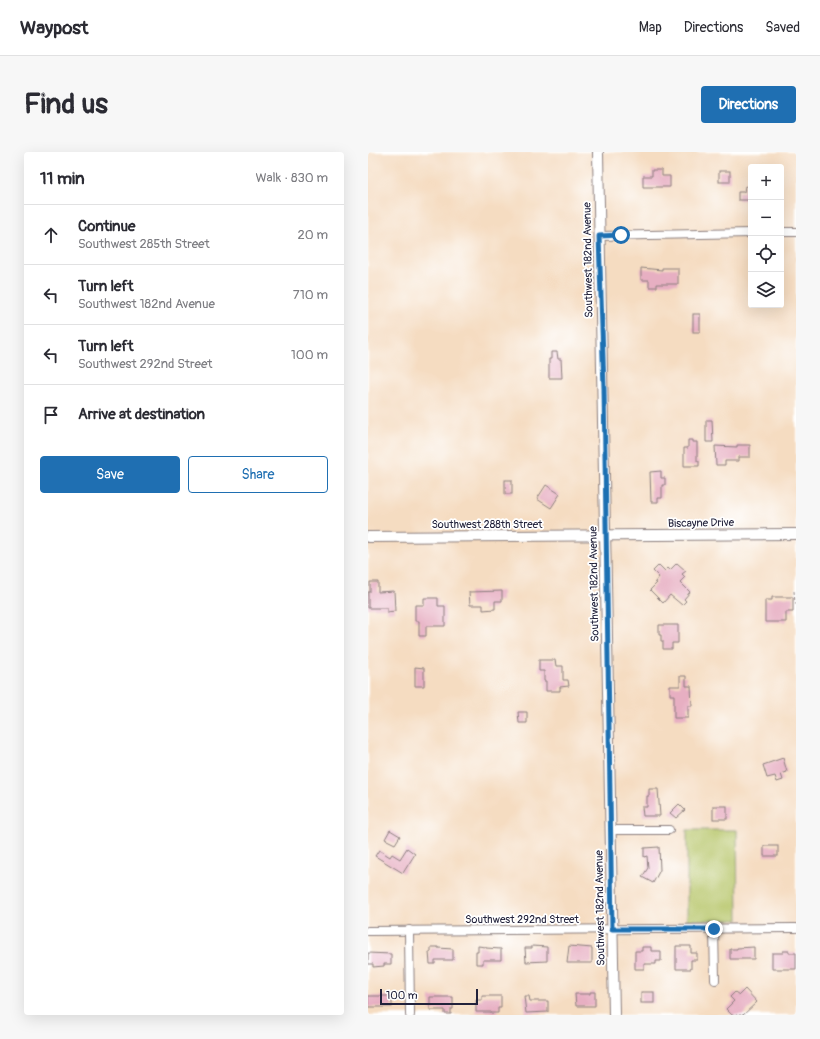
<!DOCTYPE html>
<meta charset="utf-8">
<style>
body{margin:0;font-family:Pangolin,sans-serif;background:#f7f7f7;color:#2b2b33}
.controls{position:absolute;right:12px;top:12px;display:grid;overflow:hidden;border-radius:4px;box-shadow:0 4px 16px #0002}
.controls button{width:36px;height:36px;display:grid;place-items:center;padding:0;border:0;border-bottom:1px solid #e1e1e2;background:#fff;color:#2b2b33;font:20px sans-serif}
.scale{position:absolute;left:12px;bottom:10px;width:98px;box-sizing:border-box;padding-left:4px;border:2px solid #22223b;border-top:0;font-size:11px;line-height:14px;white-space:nowrap;color:#22223b;-webkit-text-stroke:3px #fff;paint-order:stroke}
.stop{position:absolute;width:12px;height:12px;margin:-9px;border:3px solid #1f6fb2;border-radius:50%;background:#fff}
.stop.end{background:#1f6fb2;border-color:#fff;box-shadow:0 1px 4px #0008}
.list{margin:0;padding:0;list-style:none}
h2{display:flex;justify-content:space-between;align-items:center;height:52px;margin:0;padding:0 16px;font-size:17px}
h2 small{font-size:13px;font-weight:400;color:#7c7c81}
.list li{display:grid;grid-template-columns:26px 1fr auto;gap:12px;align-items:center;box-sizing:border-box;height:60px;padding:0 16px;border-top:1px solid #e1e1e2}
.list b{display:block;font-size:15px;white-space:nowrap}
.list p{margin:0;font-size:13px;white-space:nowrap;color:#7c7c81}
.list em{font-size:13px;font-style:normal;color:#7c7c81}
.actions{display:flex;gap:8px;padding:12px 16px}
.actions a{flex:1;padding:9px 0;border:1px solid #1f6fb2;border-radius:4px;text-align:center;font-size:14px;color:#1f6fb2}
.actions .main{background:#1f6fb2;color:#fff}
.icon{flex:none;width:22px;height:22px;fill:none;stroke:currentColor;stroke-width:2;stroke-linecap:round;stroke-linejoin:round}
.map{position:relative;flex:none;width:428px;height:863px;overflow:hidden;border-radius:4px}
header{display:flex;align-items:center;gap:24px;box-sizing:border-box;height:56px;padding:0 20px;background:#fff;border-bottom:1px solid #e1e1e2}
header strong{font-size:19px}
nav{display:flex;gap:22px;margin-inline-start:auto;font-size:14px}
.intro{display:flex;align-items:center;justify-content:space-between;box-sizing:border-box;height:96px;padding:0 24px}
h1{margin:0;font-size:28px}
.button{padding:10px 18px;border-radius:4px;background:#1f6fb2;color:#fff;font-size:14px;font-weight:700}
main{display:flex;gap:24px;padding:0 24px}
aside{flex:1;background:#fff;border-radius:4px;box-shadow:0 4px 16px #0002}
.map>svg:first-child{display:block}
.green{fill:#b6c567;stroke:#6c7451}
.building{fill:#e7afc2}
.lines{fill:none;stroke-linecap:round;stroke-linejoin:round}
.minor-casing{stroke:#8c7f7e;stroke-width:10}
.tertiary-casing{stroke:#8c7f7e;stroke-width:12}
.path{stroke:#8c7f7e;stroke-width:1;stroke-dasharray:3 3;stroke-linecap:butt}
.minor{stroke:#fff;stroke-width:8}
.tertiary{stroke:#fff;stroke-width:10}
.route{stroke:#1f6fb2;stroke-width:5}
.labels{text-anchor:middle;dominant-baseline:central;stroke-width:3.5;stroke-linejoin:round;paint-order:stroke}
.street-label{font-size:11px;fill:#22223b;stroke:#fff}
</style>
<header>
<strong>Waypost</strong>
<nav><a>Map</a><a>Directions</a><a>Saved</a></nav>
</header>
<div class="intro"><h1>Find us</h1><a class="button">Directions</a></div>
<main>
<aside>
<h2>11 min<small>Walk · 830 m</small></h2>
<ul class="list">
<li><svg class="icon" aria-label="ahead" viewBox="0 0 24 24"><path d="M12 20V5M6 11l6-6 6 6"/></svg><div><b>Continue</b><p>Southwest 285th Street</p></div><em>20 m</em></li>
<li><svg class="icon" aria-label="left" viewBox="0 0 24 24"><path d="M17 20v-9H6M10 6l-5 5 5 5"/></svg><div><b>Turn left</b><p>Southwest 182nd Avenue</p></div><em>710 m</em></li>
<li><svg class="icon" aria-label="left" viewBox="0 0 24 24"><path d="M17 20v-9H6M10 6l-5 5 5 5"/></svg><div><b>Turn left</b><p>Southwest 292nd Street</p></div><em>100 m</em></li>
<li><svg class="icon" aria-label="arrive" viewBox="0 0 24 24"><path d="M6 21V4h12l-3 4 3 4H6"/></svg><div><b>Arrive at destination</b></div></li>
</ul>
<div class="actions"><a class="main">Save</a><a>Share</a></div>
</aside>
<div class="map">
<svg width="428" height="863" viewBox="0 0 428 863">
<rect width="100%" height="100%" fill="#fff"/>
<filter id="ink" filterUnits="userSpaceOnUse"><feTurbulence type="fractalNoise" baseFrequency=".025" numOctaves="2"/><feDisplacementMap in="SourceGraphic" scale="8" xChannelSelector="R" yChannelSelector="G"/><feConvolveMatrix kernelMatrix="1 2 1 2 8 2 1 2 1" color-interpolation-filters="sRGB"/></filter>
<filter id="wash" filterUnits="userSpaceOnUse"><feTurbulence type="fractalNoise" baseFrequency=".012" numOctaves="4" result="noise"/><feDisplacementMap in="SourceGraphic" scale="16" xChannelSelector="R" yChannelSelector="G"/><feGaussianBlur stdDeviation="0.9" result="paint"/><feColorMatrix in="noise" values="0 0 0 0 0 0 0 0 0 0 0 0 0 0 0 0 0 1.4 0 .05"/><feComposite in="paint" operator="in"/></filter>
<g filter="url(#wash)">
<rect width="100%" height="100%" fill="#f5dcc1"/>
<polygon class="green" points="319,678 369,678 370,768 319,768"/>
<g id="blocks">
<g class="building">
<polygon points="284,18 294,18 294,24 302,24 302,35 275,35 275,24 284,24"/>
<rect x="351" y="19" width="11" height="11"/>
<polygon points="377,34 383,35 383,48 370,48 370,40 376,40"/>
<polygon points="273,116 294,118 294,116 310,116 310,132 289,132 289,135 281,135 281,128 273,128"/>
<rect x="325" y="162" width="7" height="18"/>
<polygon points="183,200 189,200 190,207 193,207 194,226 181,226 181,207 183,207"/>
<polygon points="338,268 344,268 345,290 338,290"/>
<polygon points="320,288 325,288 325,290 329,290 329,309 331,309 331,314 316,314 316,296 320,296"/>
<polygon points="369,293 382,293 382,305 370,305 370,309 357,309 357,313 348,313 347,294 369,295"/>
<polygon points="293,319 293,326 297,326 297,333 294,333 294,346 290,346 290,350 283,350 282,320"/>
<rect x="137" y="328" width="7" height="14"/>
<polygon points="178,333 192,342 183,356 169,347"/>
<polygon points="309,411 318,419 314,422 317,425 312,430 322,440 316,447 318,449 314,453 302,443 295,451 282,438 289,431 287,430 291,425 285,419 291,413 297,419 300,416 302,418"/>
<polygon points="2,430 10,430 10,440 26,439 27,459 19,460 19,456 0,456 0,440 2,440"/>
<polygon points="134,439 134,449 127,449 127,457 115,458 115,453 102,453 101,440"/>
<polygon points="404,445 425,445 425,460 418,460 418,470 397,470 397,448 404,448"/>
<polygon points="56,446 70,446 70,454 77,454 77,474 58,474 58,484 51,484 51,469 47,469 47,453 56,453"/>
<polygon points="291,473 310,473 310,491 304,491 304,497 295,497 295,489 293,489 293,483 291,483"/>
<polygon points="171,508 187,508 188,514 195,514 195,528 200,528 201,534 192,535 192,539 178,539 178,529 176,529 176,519 171,519"/>
<polygon points="47,515 56,516 56,534 47,534"/>
<polygon points="312,524 318,524 318,534 323,534 324,554 320,554 320,566 306,566 306,543 302,543 302,534 312,534"/>
<polygon points="150,560 159,560 159,571 151,571"/>
<polygon points="415,606 419,620 413,622 415,628 409,630 407,624 399,626 395,613"/>
<polygon points="281,637 290,637 292,664 275,664 274,655 279,655 279,644 281,644"/>
<polygon points="311,652 317,658 308,666 302,661"/>
<rect x="345" y="654" width="14" height="13"/>
<polygon points="22,678 32,684 27,692 17,687"/>
<rect x="396" y="694" width="14" height="10"/>
<polygon points="291,695 292,718 285,731 274,725 280,716 279,704 276,705 276,696"/>
<polygon points="39,696 47,702 35,721 7,704 11,698 22,705 24,702 32,707"/>
<polygon points="110,794 118,795 118,796 133,797 133,808 115,808 115,812 108,812 108,800 110,800"/>
<polygon points="164,794 179,795 179,809 158,810 157,796 164,796"/>
<polygon points="201,794 224,796 224,811 199,811"/>
<polygon points="308,794 323,794 323,801 329,801 329,808 323,808 323,817 308,817"/>
<polygon points="63,795 70,795 70,796 85,797 85,808 67,808 67,812 62,812 61,800 63,800"/>
<polygon points="274,795 283,795 283,799 293,799 293,809 288,809 288,812 276,812 276,817 267,817 267,799 274,799"/>
<polygon points="386,795 386,807 362,807 362,797 369,797 369,796"/>
<polygon points="415,799 421,799 421,801 428,801 428,817 404,817 404,801 415,801"/>
<polygon points="0,801 23,802 23,812 16,812 16,814 5,815 5,812 0,812"/>
<polygon points="377,837 389,850 375,863 364,863 358,857 366,849 362,845 367,840 371,843"/>
<polygon points="222,840 227,840 227,854 208,854 207,842 222,842"/>
<rect x="273" y="840" width="13" height="11"/>
<rect x="0" y="844" width="24" height="11"/>
<polygon points="114,844 133,844 133,856 130,856 130,861 123,861 123,860 108,860 108,848 114,848"/>
<polygon points="156,844 161,844 162,849 180,849 180,860 158,861"/>
<polygon points="62,845 85,845 85,857 83,857 83,862 77,862 77,858 62,858"/>
</g>
</g>
</g>
<g filter="url(#ink)">
<use href="#blocks" fill-opacity="0" stroke="#8c7f7e" stroke-width="1"/>
<g class="lines">
<g class="minor-casing">
<g id="minor">
<polyline points="413,80 428,80"/>
<polyline points="231,84 383,81"/>
<polyline points="242,678 301,678"/>
<polyline points="346,777 347,828"/>
<polyline points="41,778 42,863"/>
<polyline points="0,779 428,776"/>
</g>
</g>
<g class="tertiary-casing">
<g id="tertiary">
<polyline points="230,0 246,863"/>
<polyline points="0,385 428,382"/>
</g>
</g>
<polyline class="path" points="426,439 427,452 428,452"/>
<use href="#minor" class="minor"/>
<use href="#tertiary" class="tertiary"/>
</g>
</g>
<g class="lines" filter="url(#ink)">
<polyline class="route" points="253,83 231,84 236,236 244,777 346,777"/>
</g>
<g class="labels">
<g class="street-label">
<text transform="translate(220 108) rotate(-91)">Southwest 182nd Avenue</text>
<text transform="translate(333 371) rotate(-1)">Biscayne Drive</text>
<text x="119" y="372">Southwest 288th Street</text>
<text transform="translate(226 432) rotate(-91)">Southwest 182nd Avenue</text>
<text transform="translate(232 756) rotate(-91)">Southwest 182nd Avenue</text>
<text x="154" y="767">Southwest 292nd Street</text>
</g>
</g>
</svg>
<div class="controls">
<button>+</button>
<button>−</button>
<button><svg class="icon" aria-label="locate" viewBox="0 0 24 24"><circle cx="12" cy="12" r="6"/><path d="M12 2v4M12 18v4M2 12h4M18 12h4"/></svg></button>
<button><svg class="icon" aria-label="layers" viewBox="0 0 24 24"><path d="M12 4l9 5-9 5-9-5zM3 14l9 5 9-5"/></svg></button>
</div>
<div class="scale">100 m</div>
<div class="stop" style="left:253px;top:83px"></div>
<div class="stop end" style="left:346px;top:777px"></div>
</div>
</main>
